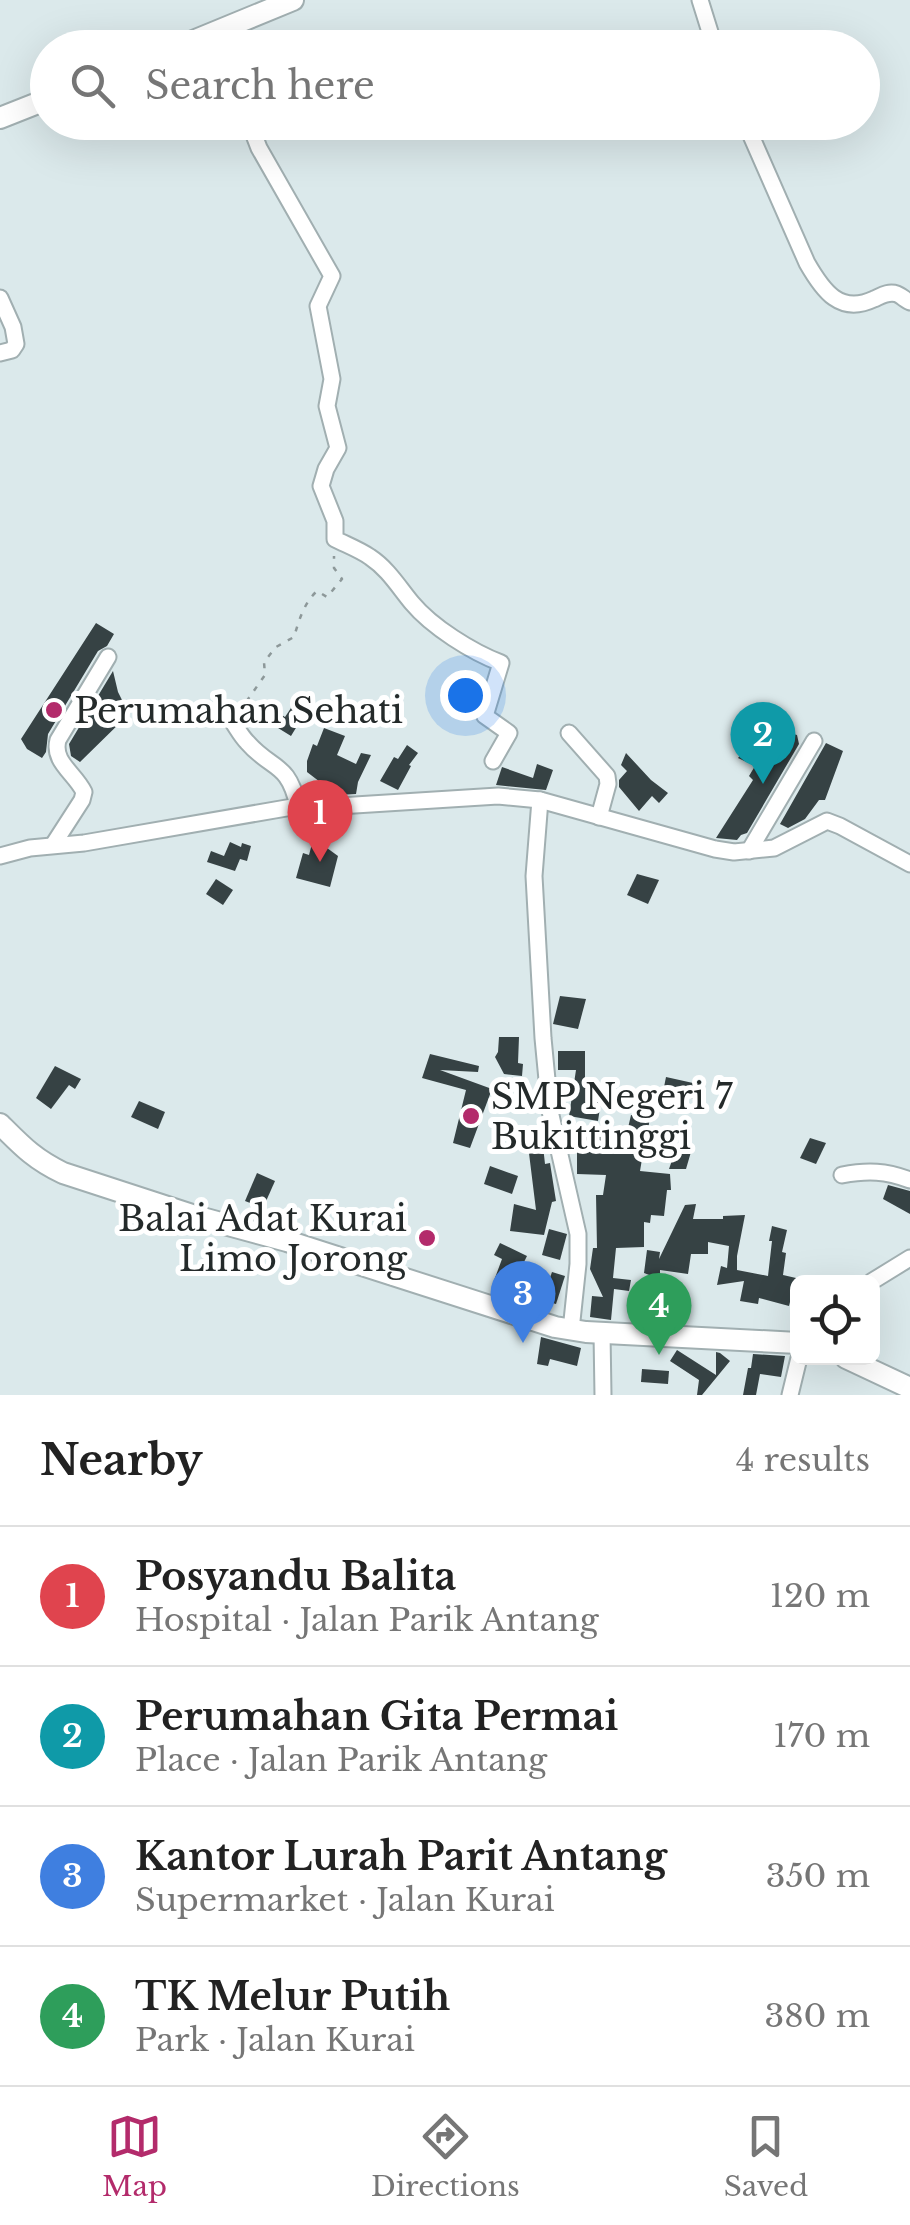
<!DOCTYPE html>
<meta charset="utf-8">
<style>
body{margin:0;font-family:"Libre Baskerville",serif;background:#f2f2f2;color:#222}
.controls{position:absolute;right:30px;bottom:30px;display:grid;overflow:hidden;border-radius:15px;box-shadow:0 10px 40px #0002}
.controls button{width:90px;height:90px;display:grid;place-items:center;padding:0;border:0;border-bottom:2px solid #e0e0e0;background:#fff;color:#222;font:50px sans-serif}
.you{position:absolute;left:465px;top:695px;width:35px;height:35px;margin:-25px;border:8px solid #fff;border-radius:50%;background:#1a73e8;box-shadow:0 0 0 15px #1a73e833}
.badge{display:grid;place-items:center;width:65px;height:65px;border-radius:50%;background:#b32b6b;color:#fff;font-size:32px;font-weight:700}
.pin{position:absolute;translate:-50% -82px;filter:drop-shadow(0 2px 5px #0008)}
.pin::after{content:'';position:absolute;top:52px;width:35px;height:30px;background:inherit;clip-path:polygon(0 0,100% 0,50% 100%)}
.list{margin:0;padding:0;list-style:none}
h2{display:flex;justify-content:space-between;align-items:center;height:130px;margin:0;padding:0 40px;font-size:42px}
h2 small{font-size:32px;font-weight:400;color:#767676}
.list li{display:grid;grid-template-columns:65px 1fr auto;gap:30px;align-items:center;box-sizing:border-box;height:140px;padding:0 40px;border-top:2px solid #e0e0e0}
.list b{display:block;font-size:38px;white-space:nowrap}
.list p{margin:0;font-size:32px;white-space:nowrap;color:#767676}
.list em{font-size:32px;font-style:normal;color:#767676}
.icon{flex:none;width:55px;height:55px;fill:none;stroke:currentColor;stroke-width:2;stroke-linecap:round;stroke-linejoin:round}
.map{position:relative;flex:none;width:910px;height:1395px;overflow:hidden}
.search{position:absolute;background:#fff;box-shadow:0 10px 40px #0002;left:30px;right:30px;top:30px;height:110px;display:flex;align-items:center;gap:25px;box-sizing:border-box;padding:0 35px;border-radius:55px;color:#767676;font-size:38px}
.sheet{height:690px;background:#fff}
nav{display:flex;justify-content:space-around;align-items:center;box-sizing:border-box;height:140px;border-top:2px solid #e0e0e0;background:#fff;font-size:28px;color:#767676}
nav a{display:grid;justify-items:center;gap:5px}
nav .on{color:#b32b6b}
.map>svg:first-child{display:block}
.building{fill:#364244}
.lines{fill:none;stroke-linecap:round;stroke-linejoin:round}
.street-casing{stroke:#a1afb1;stroke-width:19}
.secondary-casing{stroke:#a1afb1;stroke-width:24}
.path{stroke:#8d9899;stroke-width:2.5;stroke-dasharray:5 8;stroke-linecap:butt}
.street{stroke:#fff;stroke-width:15}
.secondary{stroke:#fff;stroke-width:20}
.poi-dot{fill:#b32b6b;stroke:#fff;stroke-width:4}
.labels{text-anchor:middle;dominant-baseline:central;stroke-width:10;stroke-linejoin:round;paint-order:stroke}
.poi-label{font-size:35px;fill:#242a2a;stroke:#fff;text-anchor:start}
</style>
<div class="map">
<svg width="910" height="1395" viewBox="0 0 910 1395">
<rect width="100%" height="100%" fill="#dbe9eb"/>
<g class="building">
<polygon points="96,623 114,634 107,646 98,651 48,734 46,752 42,758 27,749 21,739"/>
<polygon points="113,671 118,692 129,714 80,762 71,756 69,744"/>
<polygon points="264,704 285,717 293,705 305,713 291,736 257,715"/>
<polygon points="765,727 797,735 799,744 747,833 741,835 737,840 716,838 753,780 749,776 755,766 738,758"/>
<polygon points="324,728 345,736 337,755 356,764 361,753 371,755 358,782 356,794 337,795 307,772 307,761 313,744 317,746"/>
<polygon points="826,743 843,751 825,800 819,800 805,819 788,828 780,824"/>
<polygon points="407,745 418,753 409,765 411,766 398,790 380,781 394,757 398,759"/>
<polygon points="626,753 651,780 668,793 659,803 652,796 639,811 619,787 619,780 627,771 621,765"/>
<polygon points="537,764 553,770 546,790 496,785 502,767 533,778"/>
<polygon points="327,835 327,848 338,856 330,887 296,878 303,853 309,855 314,836"/>
<polygon points="230,842 241,847 242,843 251,846 247,861 240,859 235,871 207,862 211,851 224,856"/>
<polygon points="637,874 659,880 648,904 627,895"/>
<polygon points="216,879 233,890 223,905 206,894"/>
<polygon points="560,996 586,999 578,1029 553,1024"/>
<polygon points="499,1037 519,1037 518,1063 523,1064 522,1076 504,1074 495,1057 498,1052"/>
<polygon points="558,1051 585,1051 585,1086 617,1091 617,1101 601,1101 598,1121 569,1116 576,1070 558,1070"/>
<polygon points="430,1054 479,1066 478,1072 440,1070 492,1089 470,1148 453,1143 466,1090 422,1078"/>
<polygon points="55,1066 81,1079 75,1089 69,1085 51,1109 36,1098"/>
<polygon points="666,1077 702,1085 699,1100 663,1092"/>
<polygon points="139,1101 165,1112 158,1129 131,1117"/>
<polygon points="641,1114 650,1116 648,1131 605,1141 644,1147 640,1171 670,1174 671,1190 667,1190 664,1216 651,1215 650,1223 644,1222 644,1247 616,1248 613,1278 631,1280 629,1291 614,1289 611,1320 590,1317 592,1296 603,1297 590,1269 593,1248 597,1248 596,1195 603,1195 606,1175 577,1174 577,1135 601,1129 628,1128 631,1115 639,1117"/>
<polygon points="541,1128 545,1164 550,1163 556,1201 552,1202 544,1235 510,1231 514,1204 536,1210 526,1129"/>
<polygon points="810,1138 826,1143 816,1164 800,1158"/>
<polygon points="693,1145 686,1169 669,1169 677,1146"/>
<polygon points="490,1166 518,1176 512,1194 484,1184"/>
<polygon points="257,1173 275,1181 263,1208 245,1201"/>
<polygon points="888,1185 910,1191 910,1214 883,1199"/>
<polygon points="696,1204 693,1219 723,1219 723,1216 745,1215 737,1256 737,1270 768,1276 772,1241 769,1241 772,1226 787,1230 782,1252 786,1253 783,1275 796,1278 789,1306 759,1298 758,1304 740,1301 744,1281 717,1285 721,1266 727,1268 729,1246 708,1242 708,1254 691,1254 688,1274 660,1270 660,1279 644,1273 647,1250 660,1252 659,1259 685,1205"/>
<polygon points="549,1229 567,1234 560,1260 542,1255"/>
<polygon points="500,1243 527,1256 515,1280 517,1281 512,1294 492,1286 502,1259 494,1255"/>
<polygon points="552,1272 565,1276 556,1304 542,1300"/>
<polygon points="541,1337 581,1348 577,1366 550,1359 548,1366 537,1364"/>
<polygon points="677,1350 716,1375 716,1352 720,1353 730,1361 702,1395 697,1395 699,1380 670,1361"/>
<polygon points="753,1354 785,1356 781,1377 760,1374 756,1395 743,1395 748,1368 751,1368"/>
<polygon points="642,1369 669,1371 668,1384 641,1382"/>
</g>
<g class="lines">
<g class="street-casing">
<g id="street">
<polyline points="700,0 715,48"/>
<path d="M249 122 259 148 332 276 318 306 332 379 327 406 338 448 326 469 321 486 335 521V539C347 545 360 550 370 557 388 569 398 586 412 603 432 627 472 652 501 663L485 716 509 733 493 761"/>
<path d="M745 122 807 263C823 291 840 315 874 299 881 296 888 291 897 294 900 295 907 301 910 302"/>
<polyline points="0,298 13,327 16,344 12,350 0,353"/>
<path d="M232 721C237 728 241 736 247 742 272 771 288 761 298 806"/>
<polyline points="569,733 607,776 608,784 599,817"/>
<polyline points="540,800 534,876 543,1038 550,1111 578,1234 578,1264 571,1330"/>
<path d="M53 845 82 800 84 792C75 773 52 762 58 740L108 657"/>
<polyline points="749,851 814,741"/>
<polyline points="0,856 30,848 84,843 298,806 339,806 498,796 540,800 715,849 734,852 774,848 827,821 840,826 910,864"/>
<path d="M842 1175C868 1170 886 1171 910 1180"/>
<polyline points="871,1282 910,1258"/>
<polyline points="602,1333 603,1395"/>
<polyline points="790,1395 799,1358"/>
</g>
</g>
<g class="secondary-casing">
<g id="secondary">
<polyline points="176,48 293,0"/>
<polyline points="0,118 48,99"/>
<path d="M0 1124C22 1146 34 1159 63 1173L195 1216 287 1241 555 1327 586 1332 798 1343"/>
<polyline points="846,1358 910,1388"/>
</g>
</g>
<path class="path" d="M239 712 265 675 264 662 276 647 294 637C299 620 304 603 317 591L327 597 342 579 334 568V556"/>
<use href="#street" class="street"/>
<use href="#secondary" class="secondary"/>
</g>
<g class="poi-dot">
<circle cx="54" cy="710" r="10"/>
<circle cx="471" cy="1116" r="10"/>
<circle cx="427" cy="1238" r="10"/>
</g>
<g class="labels">
<g class="poi-label">
<text x="74" y="710">Perumahan Sehati</text>
<text x="491" y="1096">SMP Negeri 7<tspan x="491" dy="40">Bukittinggi</tspan></text>
<text x="407" y="1218" text-anchor="end">Balai Adat Kurai<tspan x="407" dy="40">Limo Jorong</tspan></text>
</g>
</g>
</svg>
<div class="controls">
<button><svg class="icon" aria-label="locate" viewBox="0 0 24 24"><circle cx="12" cy="12" r="6"/><path d="M12 2v4M12 18v4M2 12h4M18 12h4"/></svg></button>
</div>
<div class="you"></div>
<div class="pin badge" style="left:320px;top:862px;background:#e0444e">1</div>
<div class="pin badge" style="left:763px;top:784px;background:#0f9aa8">2</div>
<div class="pin badge" style="left:523px;top:1343px;background:#3f7fe0">3</div>
<div class="pin badge" style="left:659px;top:1355px;background:#2e9e5b">4</div>
<div class="search"><svg class="icon" aria-label="search" viewBox="0 0 24 24"><circle cx="10" cy="10" r="6"/><path d="M15 15l6 6"/></svg>Search here</div>
</div>
<section class="sheet">
<h2>Nearby<small>4 results</small></h2>
<ul class="list">
<li><span class="badge" style="background:#e0444e">1</span><div><b>Posyandu Balita</b><p>Hospital · Jalan Parik Antang</p></div><em>120 m</em></li>
<li><span class="badge" style="background:#0f9aa8">2</span><div><b>Perumahan Gita Permai</b><p>Place · Jalan Parik Antang</p></div><em>170 m</em></li>
<li><span class="badge" style="background:#3f7fe0">3</span><div><b>Kantor Lurah Parit Antang</b><p>Supermarket · Jalan Kurai</p></div><em>350 m</em></li>
<li><span class="badge" style="background:#2e9e5b">4</span><div><b>TK Melur Putih</b><p>Park · Jalan Kurai</p></div><em>380 m</em></li>
</ul>
</section>
<nav>
<a class="on"><svg class="icon" aria-label="map" viewBox="0 0 24 24"><path d="M3 6l6-2 6 2 6-2v14l-6 2-6-2-6 2zM9 4v14M15 6v14"/></svg>Map</a>
<a><svg class="icon" aria-label="directions" viewBox="0 0 24 24"><path d="M12 3l9 9-9 9-9-9zM9 14v-3h6M13 9l2 2-2 2"/></svg>Directions</a>
<a><svg class="icon" aria-label="saved" viewBox="0 0 24 24"><path d="M7 4h10v16l-5-4-5 4z"/></svg>Saved</a>
</nav>
